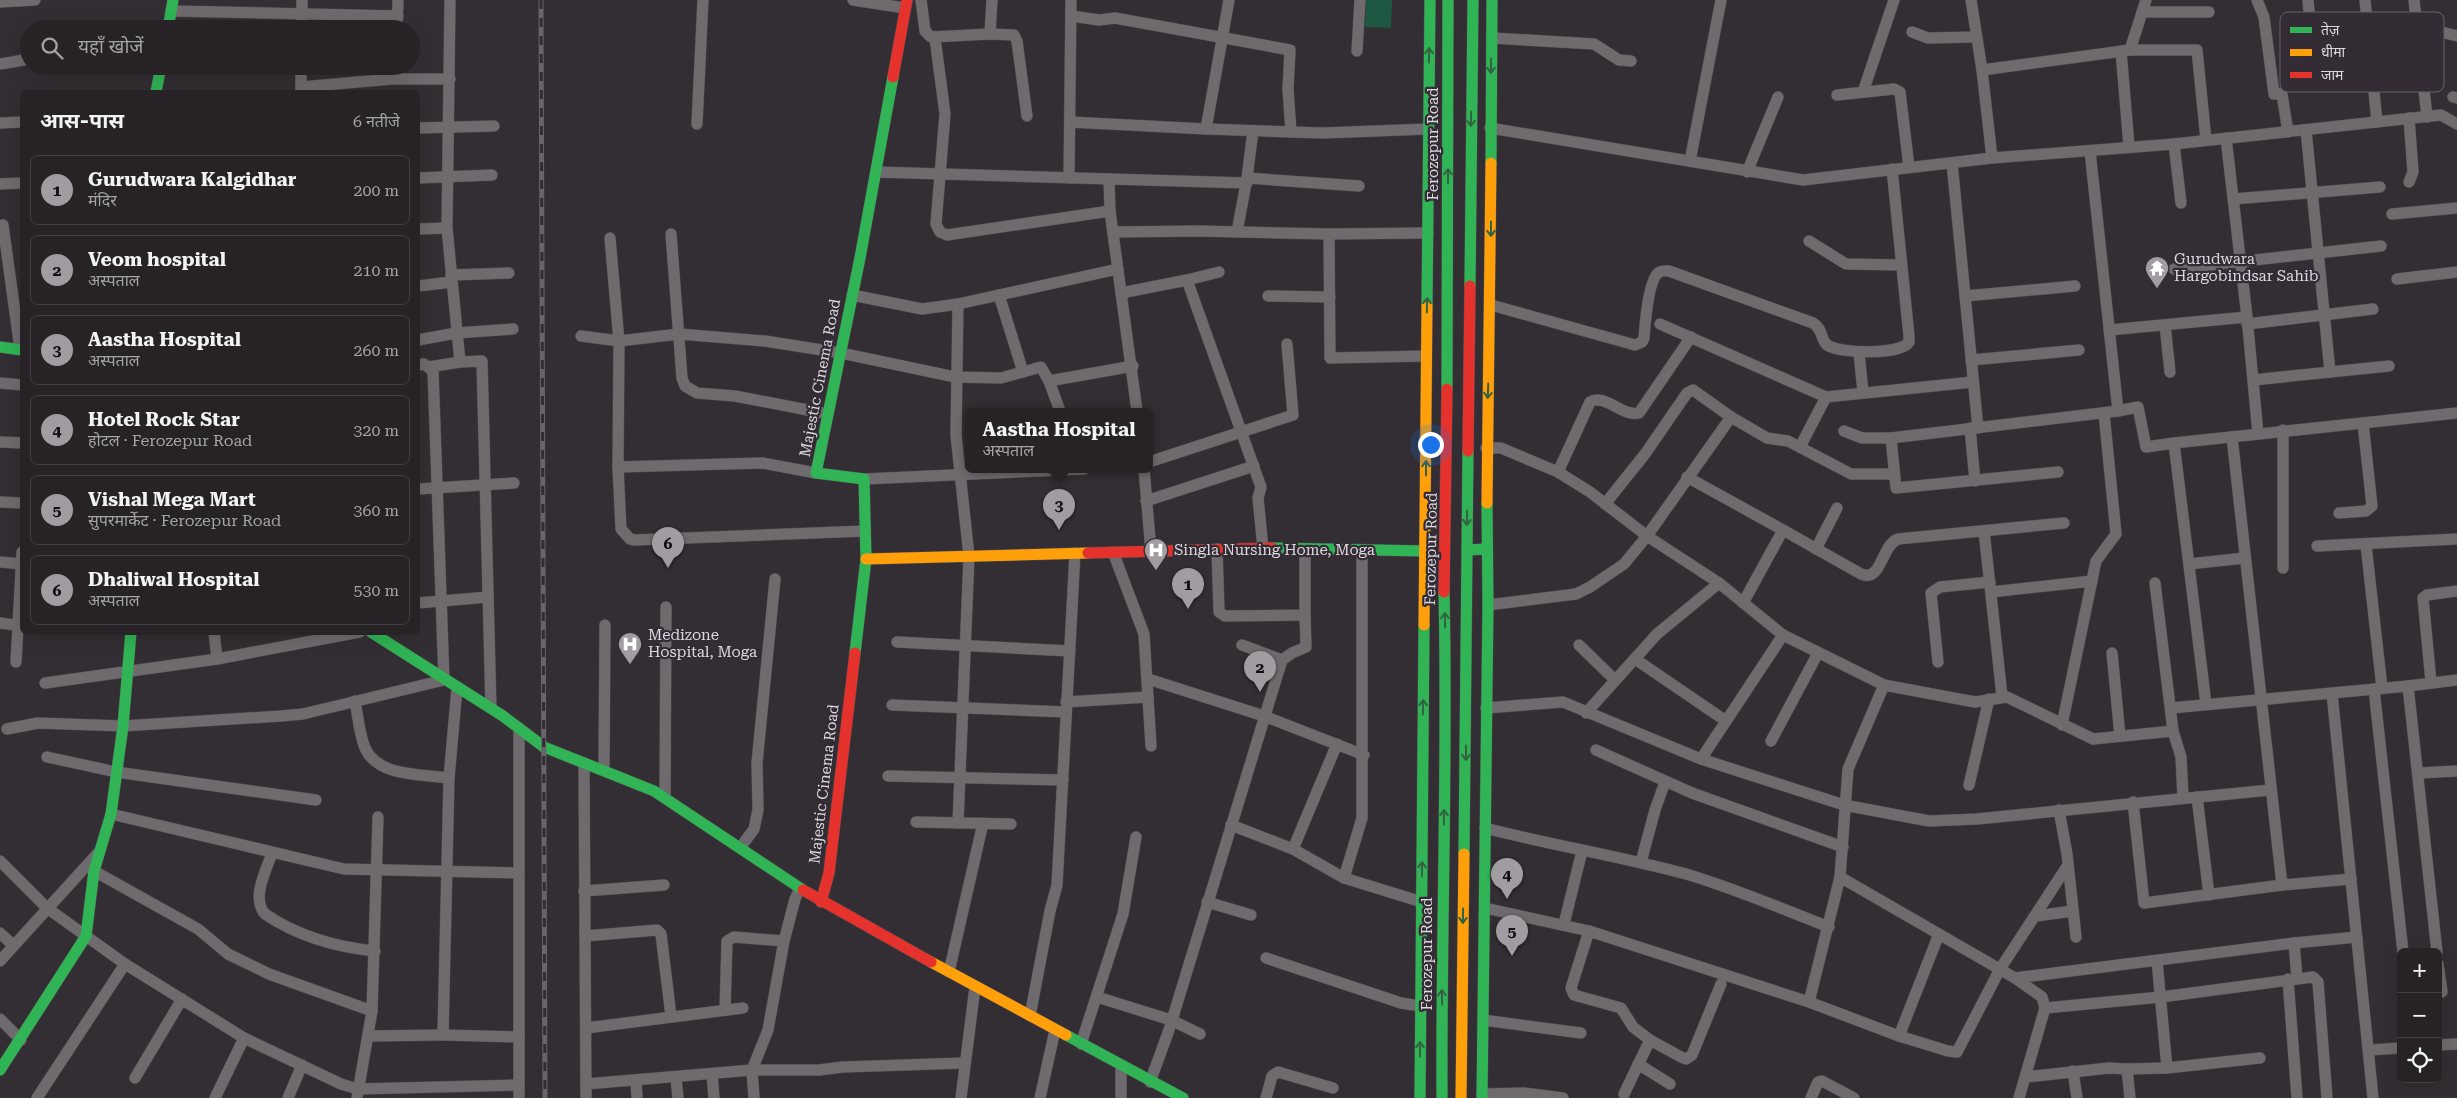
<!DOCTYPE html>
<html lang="hi">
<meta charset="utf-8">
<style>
body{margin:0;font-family:"Roboto Serif","Noto Sans Devanagari",serif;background:#322f32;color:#f1f3f6}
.controls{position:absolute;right:15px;bottom:15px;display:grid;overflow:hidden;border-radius:8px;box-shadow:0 5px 20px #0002}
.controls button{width:45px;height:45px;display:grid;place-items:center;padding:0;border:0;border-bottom:1px solid #423f43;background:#262226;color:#f1f3f6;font:25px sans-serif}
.you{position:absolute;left:1430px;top:444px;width:18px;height:18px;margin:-12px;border:4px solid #fff;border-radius:50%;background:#1a73e8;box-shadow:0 0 0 8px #1a73e833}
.badge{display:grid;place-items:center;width:32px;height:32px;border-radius:50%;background:#a19ca2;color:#111;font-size:16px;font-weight:700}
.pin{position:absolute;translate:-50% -41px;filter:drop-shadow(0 1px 2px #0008)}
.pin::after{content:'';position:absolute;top:26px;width:18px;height:15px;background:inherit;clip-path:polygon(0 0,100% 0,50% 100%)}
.popup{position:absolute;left:965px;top:408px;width:188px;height:65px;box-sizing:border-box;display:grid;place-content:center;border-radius:8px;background:#262226;filter:drop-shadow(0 1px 4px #0005);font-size:16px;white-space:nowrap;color:#a4a4a7}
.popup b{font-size:19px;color:#f1f3f6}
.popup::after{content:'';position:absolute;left:50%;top:100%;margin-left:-10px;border:10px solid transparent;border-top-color:#262226}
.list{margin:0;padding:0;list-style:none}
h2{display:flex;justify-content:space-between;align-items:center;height:65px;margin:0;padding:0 20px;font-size:21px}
h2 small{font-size:16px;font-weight:400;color:#a4a4a7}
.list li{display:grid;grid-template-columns:32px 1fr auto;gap:15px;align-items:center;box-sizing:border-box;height:70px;margin:0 10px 10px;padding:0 10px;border:1px solid #423f43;border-radius:8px}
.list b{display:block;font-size:19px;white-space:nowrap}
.list p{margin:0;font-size:16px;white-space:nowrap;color:#a4a4a7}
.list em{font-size:16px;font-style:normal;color:#a4a4a7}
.icon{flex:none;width:28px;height:28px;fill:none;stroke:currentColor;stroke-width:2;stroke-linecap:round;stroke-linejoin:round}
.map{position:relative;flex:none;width:2457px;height:1098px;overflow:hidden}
.search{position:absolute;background:#262226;box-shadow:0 5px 20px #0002;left:20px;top:20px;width:400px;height:55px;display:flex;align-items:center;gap:12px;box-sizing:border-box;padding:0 18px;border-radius:28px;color:#a4a4a7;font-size:19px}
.panel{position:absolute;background:#262226;box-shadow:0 5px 20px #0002;left:20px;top:90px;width:400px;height:545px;border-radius:8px}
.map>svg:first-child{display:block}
.green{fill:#1f5842}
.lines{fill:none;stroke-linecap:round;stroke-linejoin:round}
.street-casing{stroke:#4d494e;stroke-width:12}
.fast-casing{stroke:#4d494e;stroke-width:12}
.slow-casing{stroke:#4d494e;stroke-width:12}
.jam-casing{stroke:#4d494e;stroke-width:12}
.street{stroke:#6e6a6e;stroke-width:11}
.fast{stroke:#30b455;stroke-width:11}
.slow{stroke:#ff9f0a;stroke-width:11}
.jam{stroke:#e5322d;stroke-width:11}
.rail-casing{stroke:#686469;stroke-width:5}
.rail{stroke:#332c35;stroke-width:3;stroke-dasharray:9;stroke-linecap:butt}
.oneway{stroke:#326242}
.labels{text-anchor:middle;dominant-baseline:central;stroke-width:4.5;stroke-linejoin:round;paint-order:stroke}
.street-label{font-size:15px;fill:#ddd8de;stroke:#332c35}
.poi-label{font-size:15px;fill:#ddd8de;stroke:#332c35;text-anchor:start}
.key{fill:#332c35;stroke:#666068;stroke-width:1}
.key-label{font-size:14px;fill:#ddd8de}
</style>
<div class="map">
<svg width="2457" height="1098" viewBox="0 0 2457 1098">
<rect width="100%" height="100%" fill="#322e33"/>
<polygon class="green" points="1366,0 1392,0 1391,28 1365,27"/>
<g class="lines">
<g class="street-casing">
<g id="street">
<polyline points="450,0 447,228 460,362 482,361 491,708"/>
<polyline points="853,0 905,8"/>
<polyline points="921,0 925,31 931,37 990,34 1014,35 1017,41 1027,116"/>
<polyline points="1229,0 1206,129 1322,133 1428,129"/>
<polyline points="1971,0 1982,70 1992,158"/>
<polyline points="2257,0 2264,17 2274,94 2282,94 2288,132"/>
<polyline points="2308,0 2309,11"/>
<polyline points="2365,0 2377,122"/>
<polyline points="2414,0 2427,117"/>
<polyline points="0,2 35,0"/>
<polyline points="171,11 398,16"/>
<polyline points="2142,12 2209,12"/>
<polyline points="1071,16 1099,20 1115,18 1290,50 1288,89 1291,132"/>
<polyline points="2417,26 2457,36"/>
<polyline points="302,29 302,0"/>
<polyline points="397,29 398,0"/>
<polyline points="1912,32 1928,38 1976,37"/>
<polyline points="990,34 992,0"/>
<polyline points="935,38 945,114 936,224 940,232 947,235 1110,211 1109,179"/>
<polyline points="1492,38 1594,44 1619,60 1631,61"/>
<polyline points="2130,50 2197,50 2206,140"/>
<polyline points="1357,51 1360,0"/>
<polyline points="2121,51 2129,146"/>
<polyline points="0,64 24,60 29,49"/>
<polyline points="1982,70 2130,50 2146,0"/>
<polyline points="392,79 392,66"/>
<polyline points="301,87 392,79 450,79"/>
<polyline points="301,92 301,66"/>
<polyline points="1863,92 1894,0"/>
<polyline points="1837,95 1894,89 1900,92 1909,167"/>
<polyline points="2453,97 2457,98"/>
<polyline points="1070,122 1206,129"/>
<polyline points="0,123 22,122"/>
<polyline points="697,124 703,0"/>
<polyline points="418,128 494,126"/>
<polyline points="1490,128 1803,180 1992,158 2174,144 2441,115 2457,124"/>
<polyline points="2226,138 2247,317"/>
<polyline points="2174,144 2181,203"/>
<polyline points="1690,161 1721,0"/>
<polyline points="1952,163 1978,428"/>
<polyline points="876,172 1247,183"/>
<polyline points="1747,172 1778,97"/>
<polyline points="418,178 492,175"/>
<polyline points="1069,178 1071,0"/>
<polyline points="1247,178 1253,131"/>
<polyline points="2409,182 2413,172 2409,118"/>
<polyline points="0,184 22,183"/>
<polyline points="2233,199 2380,187"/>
<polyline points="1110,211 1137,411"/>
<polyline points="2392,214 2457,208"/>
<polyline points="3,225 20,349"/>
<polyline points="418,229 447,228"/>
<polyline points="1113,232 1199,231 1329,234 1330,358 1426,356"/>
<polyline points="1237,232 1247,178 1359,186"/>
<polyline points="671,234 682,378 685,386 697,393 735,396 828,414"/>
<polyline points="1329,234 1428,233"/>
<polyline points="610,238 619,341 618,467 762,463 816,473"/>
<polyline points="1809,241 1846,264 1901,265"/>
<polyline points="2174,269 2381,246"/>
<polyline points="451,275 509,273"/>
<polyline points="2397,279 2457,272"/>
<polyline points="1187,280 1219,272"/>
<polyline points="418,286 452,282"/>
<polyline points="1121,293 1187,280 1261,487 1258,498 1263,548"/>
<polyline points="852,295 922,309 958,304 1118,269"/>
<polyline points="999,295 1023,372"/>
<polyline points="1268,296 1330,297"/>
<polyline points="1965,296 2075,286"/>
<polyline points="958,304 956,435 969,556 958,823"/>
<path d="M1491 305 1635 345 1642 342 1644 338C1645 324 1648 282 1658 273 1661 270 1665 271 1669 271L1813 323C1823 329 1820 338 1827 345 1840 354 1901 355 1909 342V336L1892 169"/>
<polyline points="1660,324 1826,397 1973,382"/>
<polyline points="2247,324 2373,309"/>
<polyline points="2165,325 2170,372"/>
<polyline points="2109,330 2247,317 2258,434"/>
<polyline points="581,336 619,341 679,334 765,341 841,353 955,377 1001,378 1041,367 1049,381 1060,411"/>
<polyline points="418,340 456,333 513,329"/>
<polyline points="1859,353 1863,392"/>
<polyline points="1971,360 2079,350"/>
<polyline points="429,367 460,362"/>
<polyline points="2330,372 2389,366"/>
<polyline points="2253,380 2330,372 2306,130"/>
<polyline points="1049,381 1133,366"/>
<polyline points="0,383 22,385"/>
<polyline points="2118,411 2138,407 2146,447 2174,443 2206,704"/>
<polyline points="1970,428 1975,481"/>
<polyline points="2283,430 2283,568"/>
<polyline points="1844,431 1862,438 1891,438 2118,411 2090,151"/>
<polyline points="1891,438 1896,488 2058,472"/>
<polyline points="0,442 22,443"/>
<polyline points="2174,443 2457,413"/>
<polyline points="1800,447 1826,397"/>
<polyline points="1486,448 1501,448 1558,472 1590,492 1647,536 1719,583 1783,635 1884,685 1975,702 2007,697 2093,739 2173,731"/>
<polyline points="1149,462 1293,415 1287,344"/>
<polyline points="618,467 621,529 630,539 635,540 865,531"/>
<polyline points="1144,469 1151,551"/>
<path d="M1558 472 1590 402C1605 393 1622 417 1639 413L1691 337"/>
<polyline points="1687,477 1783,530"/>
<polyline points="864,479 1084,469"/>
<polyline points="418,489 514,483"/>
<polyline points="1146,501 1254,466"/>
<polyline points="0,502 22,503"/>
<polyline points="1605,504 1645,454 1687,393 1693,390 1731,417 1767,438 1788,441 1851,474 1894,474"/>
<polyline points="2339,513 2366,511 2372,506 2363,423"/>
<polyline points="1984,531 2002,696"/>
<polyline points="2366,545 2382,688"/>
<polyline points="2317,546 2457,539"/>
<polyline points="1217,549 1219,612 1225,616 1305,615 1305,549"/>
<polyline points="1816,549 1837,508"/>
<polyline points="1113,552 1144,634 1151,746"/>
<polyline points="0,562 22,564"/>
<polyline points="2189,564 2245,558"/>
<polyline points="2155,583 2173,731 2181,757 2183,798"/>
<polyline points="1991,592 2092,581"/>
<polyline points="418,603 488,597"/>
<path d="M1743 603 1783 530 1861 574C1882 583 1881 545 1898 539L2064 523"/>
<polyline points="1488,605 1576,594 1590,587 1624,564 1647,536 1731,417"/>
<polyline points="0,623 22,626"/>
<polyline points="897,642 1070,651"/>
<polyline points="1242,645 1282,660"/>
<polyline points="1579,645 1615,680"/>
<polyline points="2112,653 2120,736"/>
<polyline points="217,659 360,632"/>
<polyline points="1635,659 1726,721"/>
<polyline points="16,662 22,552"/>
<polyline points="1938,662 1931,593 1940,587 1990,582"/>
<polyline points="1148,679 1264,716 1364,755"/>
<polyline points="2431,682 2423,598 2427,595 2457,591"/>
<polyline points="45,683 217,659 214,632"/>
<polyline points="2408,686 2457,680"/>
<polyline points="457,688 449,778 443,1035 519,1037"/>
<polyline points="2374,689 2403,952"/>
<polyline points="2332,693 2373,1098"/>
<path d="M355 701C358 716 359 733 365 748 378 777 421 774 449 778"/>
<polyline points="1066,702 1148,697"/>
<polyline points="892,705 1066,712"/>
<polyline points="1486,708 1563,702 1701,759 1844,805 1929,821 1977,819 2270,790"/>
<polyline points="2171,708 2408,686 2437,952"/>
<polyline points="1586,713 1657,634 1719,583"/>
<polyline points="2062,725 2096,561 2116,534 2104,413"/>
<polyline points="519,728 519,1098"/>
<polyline points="7,729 38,723 123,726 281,716 303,714 444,680 433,371 424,364 418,365"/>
<polyline points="1771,741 1818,653"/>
<polyline points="1596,750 1692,793 1843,847"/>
<polyline points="47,757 116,772 316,800"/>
<polyline points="1701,759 1783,635"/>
<polyline points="584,763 586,1098"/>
<polyline points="604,770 605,625"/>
<polyline points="2419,773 2457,771"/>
<polyline points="888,776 1063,780"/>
<polyline points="1969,785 1989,699"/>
<polyline points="2197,797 2209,895"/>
<polyline points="665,798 666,607"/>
<polyline points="2133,802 2144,903 2282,885 2232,437"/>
<polyline points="2059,810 2067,854 2076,937"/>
<polyline points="111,814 344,869 517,873"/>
<polyline points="916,822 1011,824"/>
<polyline points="1231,825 1293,849 1344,878 1422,902"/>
<path d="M1485 828C1551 845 1619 856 1686 874 1734 888 1782 909 1829 927"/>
<polyline points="740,848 754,829 758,810 757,763 775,579"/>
<polyline points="1293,849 1337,744"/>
<path d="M272 853C266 871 251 898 265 914 299 937 335 947 375 951"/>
<polyline points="0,861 47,908 125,964 244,1038 215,1098"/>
<polyline points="1641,862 1655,810 1665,782"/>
<polyline points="94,871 198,929 228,954 269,974 372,1011"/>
<polyline points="1840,877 2015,978 2042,997 2045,1008 2019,1098"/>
<polyline points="1344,878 1362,818 1362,550"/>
<polyline points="2282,885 2351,879"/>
<polyline points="584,891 664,885"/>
<polyline points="1207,902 1251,915"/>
<polyline points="1485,908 1589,931 1809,1002 1840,877 1848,769 1884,685"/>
<polyline points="2036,916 2073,911"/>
<polyline points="1564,924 1582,851"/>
<polyline points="1589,931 1571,988 1574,995 1621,1008 1633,1027 1650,1040 1681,1057 1686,1059 1692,1055 1721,984"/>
<polyline points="0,933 13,945"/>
<polyline points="585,936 657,930 661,934 671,1016"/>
<polyline points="2294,943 2297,978"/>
<polyline points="1266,958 1401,1003 1420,1006"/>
<polyline points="0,961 98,853"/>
<polyline points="2157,961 2167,1068 2260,1058"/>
<polyline points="2438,964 2442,992"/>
<polyline points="949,972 983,823"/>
<polyline points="2015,978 2294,943 2357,937"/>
<polyline points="2288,979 2297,1098"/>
<polyline points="1097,997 1171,1020 1200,1034"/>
<polyline points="1809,1002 1899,1036 1939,934"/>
<polyline points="2045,1008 2161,997 2313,977 2318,982 2327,1098"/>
<polyline points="725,1010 727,941 734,937 784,941"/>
<polyline points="1030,1016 1050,911 1057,885 1075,553"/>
<polyline points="0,1019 21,1040"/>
<polyline points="1483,1020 1581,1033"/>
<polyline points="586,1028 743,1008"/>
<polyline points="369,1036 443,1035"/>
<polyline points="1899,1036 1948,1051 1957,1052 2000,969 2068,865"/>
<polyline points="244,1038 341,1084 358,1089 519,1085"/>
<polyline points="1081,1044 1123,914 1136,837"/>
<polyline points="2438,1045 2457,1044"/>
<polyline points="2369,1050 2401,1048"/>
<polyline points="1638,1064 1670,1084"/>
<polyline points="2127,1069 2167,1068"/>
<polyline points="2073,1071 2077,1098"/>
<polyline points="712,1074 714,1098"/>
<polyline points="676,1077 678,1098"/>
<polyline points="2026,1077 2109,1068 2127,1069 2130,1098"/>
<polyline points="135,1078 182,999"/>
<polyline points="636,1080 637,1098"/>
<polyline points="1150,1082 1169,1030 1282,660 1292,653 1306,647 1305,615"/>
<polyline points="586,1084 752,1070 819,1070 843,1067 964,1063"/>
<polyline points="1482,1094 1524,1093 1563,1098"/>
<polyline points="1624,1094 1650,1040"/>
<polyline points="37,1098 125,964"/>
<polyline points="288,1098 302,1065"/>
<polyline points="357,1098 372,1011 378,817"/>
<polyline points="754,1098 752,1070 768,1030 784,941 795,899 800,888"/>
<polyline points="961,1098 975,987"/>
<polyline points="1040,1098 1055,1030"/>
<polyline points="1121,1098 1121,1066"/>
<polyline points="1266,1098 1272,1076 1278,1072 1333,1088"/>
<polyline points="1811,1098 1818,1082 1822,1081 1854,1098"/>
</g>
</g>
<g class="fast-casing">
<g id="fast">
<polyline points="168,29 173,0"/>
<polyline points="156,92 161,66"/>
<polyline points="1491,163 1492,0"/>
<polyline points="1470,286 1473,0"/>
<polyline points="1427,306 1430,0"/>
<polyline points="0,347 22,350"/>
<polyline points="1447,389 1448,0"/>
<polyline points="1272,548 1426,551 1433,558"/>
<polyline points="1467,550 1487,549"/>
<polyline points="371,632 503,716 544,747 654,791 803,890"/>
<polyline points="855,653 866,559 864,479 816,473 860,258 893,77"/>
<polyline points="1464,854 1468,451"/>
<polyline points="1066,1035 1183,1098"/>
<polyline points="0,1070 86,936 94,871 111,814 123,726 131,632"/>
<polyline points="1420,1098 1424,625"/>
<path d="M1442 1098C1441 929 1448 761 1444 592"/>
<polyline points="1482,1098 1488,605 1487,503"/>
</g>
</g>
<g class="slow-casing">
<g id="slow">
<polyline points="1487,503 1491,163"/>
<polyline points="866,559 1088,553"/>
<polyline points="1424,625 1427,306"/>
<polyline points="931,962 1066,1035"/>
<polyline points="1461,1098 1464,854"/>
</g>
</g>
<g class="jam-casing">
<g id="jam">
<polyline points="893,77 907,0"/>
<polyline points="1468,451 1470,286"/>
<polyline points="1088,553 1272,548"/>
<polyline points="1444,592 1447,389"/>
<polyline points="803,890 931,962"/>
<polyline points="821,902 829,873 855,653"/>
</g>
</g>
<use href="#street" class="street"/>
<use href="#fast" class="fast"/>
<use href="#slow" class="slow"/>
<use href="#jam" class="jam"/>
<g class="rail-casing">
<polyline id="rail" points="541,0 545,1098"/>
</g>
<use href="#rail" class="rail"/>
</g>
<defs><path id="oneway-shaft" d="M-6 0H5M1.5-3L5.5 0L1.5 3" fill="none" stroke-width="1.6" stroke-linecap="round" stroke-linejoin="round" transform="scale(1.25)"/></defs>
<g class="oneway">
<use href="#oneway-shaft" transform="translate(1429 55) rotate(-89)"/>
<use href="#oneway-shaft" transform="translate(1491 66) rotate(91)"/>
<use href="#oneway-shaft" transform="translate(1471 119) rotate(91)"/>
<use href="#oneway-shaft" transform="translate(1448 176) rotate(-90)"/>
<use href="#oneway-shaft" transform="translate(1491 229) rotate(90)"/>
<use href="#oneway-shaft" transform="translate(1427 305) rotate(-89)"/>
<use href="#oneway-shaft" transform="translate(1488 391) rotate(92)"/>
<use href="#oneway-shaft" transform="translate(1426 468) rotate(-90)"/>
<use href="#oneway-shaft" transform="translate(1467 518) rotate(91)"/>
<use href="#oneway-shaft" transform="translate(1445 620) rotate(-91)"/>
<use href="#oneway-shaft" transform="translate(1423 707) rotate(-89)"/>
<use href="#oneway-shaft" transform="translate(1466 753) rotate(90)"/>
<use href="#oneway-shaft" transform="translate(1444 817) rotate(-89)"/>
<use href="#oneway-shaft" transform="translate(1422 869) rotate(-90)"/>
<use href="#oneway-shaft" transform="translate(1463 916) rotate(91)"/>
<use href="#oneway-shaft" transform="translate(1442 997) rotate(-91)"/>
<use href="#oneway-shaft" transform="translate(1420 1049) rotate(-90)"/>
</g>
<defs>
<g id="temple-pin" transform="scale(1.25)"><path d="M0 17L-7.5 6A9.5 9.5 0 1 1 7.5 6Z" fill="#a19ca2" stroke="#332c35"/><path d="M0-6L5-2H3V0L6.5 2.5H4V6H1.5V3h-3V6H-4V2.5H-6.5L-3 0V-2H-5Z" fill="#fff"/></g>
<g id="hospital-pin" transform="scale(1.25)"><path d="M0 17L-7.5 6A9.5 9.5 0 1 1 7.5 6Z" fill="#a19ca2" stroke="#332c35"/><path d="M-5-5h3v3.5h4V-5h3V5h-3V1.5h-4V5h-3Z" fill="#fff"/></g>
</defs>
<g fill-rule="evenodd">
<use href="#temple-pin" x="2157" y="268"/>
<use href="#hospital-pin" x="1156" y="550"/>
<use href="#hospital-pin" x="630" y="644"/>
</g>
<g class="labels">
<g class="street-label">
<text transform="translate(1433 144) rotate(-90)">Ferozepur Road</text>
<text transform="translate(820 378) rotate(-79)">Majestic Cinema Road</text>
<text transform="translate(1431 549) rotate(-89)">Ferozepur Road</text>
<text transform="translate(824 784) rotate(-83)">Majestic Cinema Road</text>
<text transform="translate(1427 954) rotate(-90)">Ferozepur Road</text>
</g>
<g class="poi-label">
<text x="2174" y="259">Gurudwara<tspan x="2174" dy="17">Hargobindsar Sahib</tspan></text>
<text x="1174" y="550">Singla Nursing Home, Moga</text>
<text x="648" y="635">Medizone<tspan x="648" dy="17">Hospital, Moga</tspan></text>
</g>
</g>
<rect x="2280" y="12" width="164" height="80" rx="8" class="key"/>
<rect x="2290" y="27" width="22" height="6" fill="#30b455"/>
<rect x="2290" y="49" width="22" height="7" fill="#ff9f0a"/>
<rect x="2290" y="72" width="22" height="6" fill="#e5322d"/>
<g class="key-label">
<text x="2321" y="35">तेज़</text>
<text x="2321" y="57">धीमा</text>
<text x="2321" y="80">जाम</text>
</g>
</svg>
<div class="controls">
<button>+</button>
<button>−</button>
<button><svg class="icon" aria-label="locate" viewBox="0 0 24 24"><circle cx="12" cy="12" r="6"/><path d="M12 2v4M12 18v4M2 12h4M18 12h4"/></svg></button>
</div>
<div class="you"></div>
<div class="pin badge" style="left:1188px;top:609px">1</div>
<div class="pin badge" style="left:1260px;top:692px">2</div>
<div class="pin badge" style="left:1059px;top:530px">3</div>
<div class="popup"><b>Aastha Hospital</b>अस्पताल</div>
<div class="pin badge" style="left:1507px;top:899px">4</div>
<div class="pin badge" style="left:1512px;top:956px">5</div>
<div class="pin badge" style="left:668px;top:568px">6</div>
<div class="search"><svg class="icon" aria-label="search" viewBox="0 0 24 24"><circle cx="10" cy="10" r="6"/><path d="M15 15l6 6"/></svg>यहाँ खोजें</div>
<section class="panel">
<h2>आस-पास<small>6 नतीजे</small></h2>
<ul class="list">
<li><span class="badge">1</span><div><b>Gurudwara Kalgidhar</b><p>मंदिर</p></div><em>200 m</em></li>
<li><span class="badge">2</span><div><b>Veom hospital</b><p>अस्पताल</p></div><em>210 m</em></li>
<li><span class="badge">3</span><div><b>Aastha Hospital</b><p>अस्पताल</p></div><em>260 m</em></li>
<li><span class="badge">4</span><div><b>Hotel Rock Star</b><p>होटल · Ferozepur Road</p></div><em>320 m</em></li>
<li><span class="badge">5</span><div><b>Vishal Mega Mart</b><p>सुपरमार्केट · Ferozepur Road</p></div><em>360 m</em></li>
<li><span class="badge">6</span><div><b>Dhaliwal Hospital</b><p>अस्पताल</p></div><em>530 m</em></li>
</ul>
</section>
</div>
